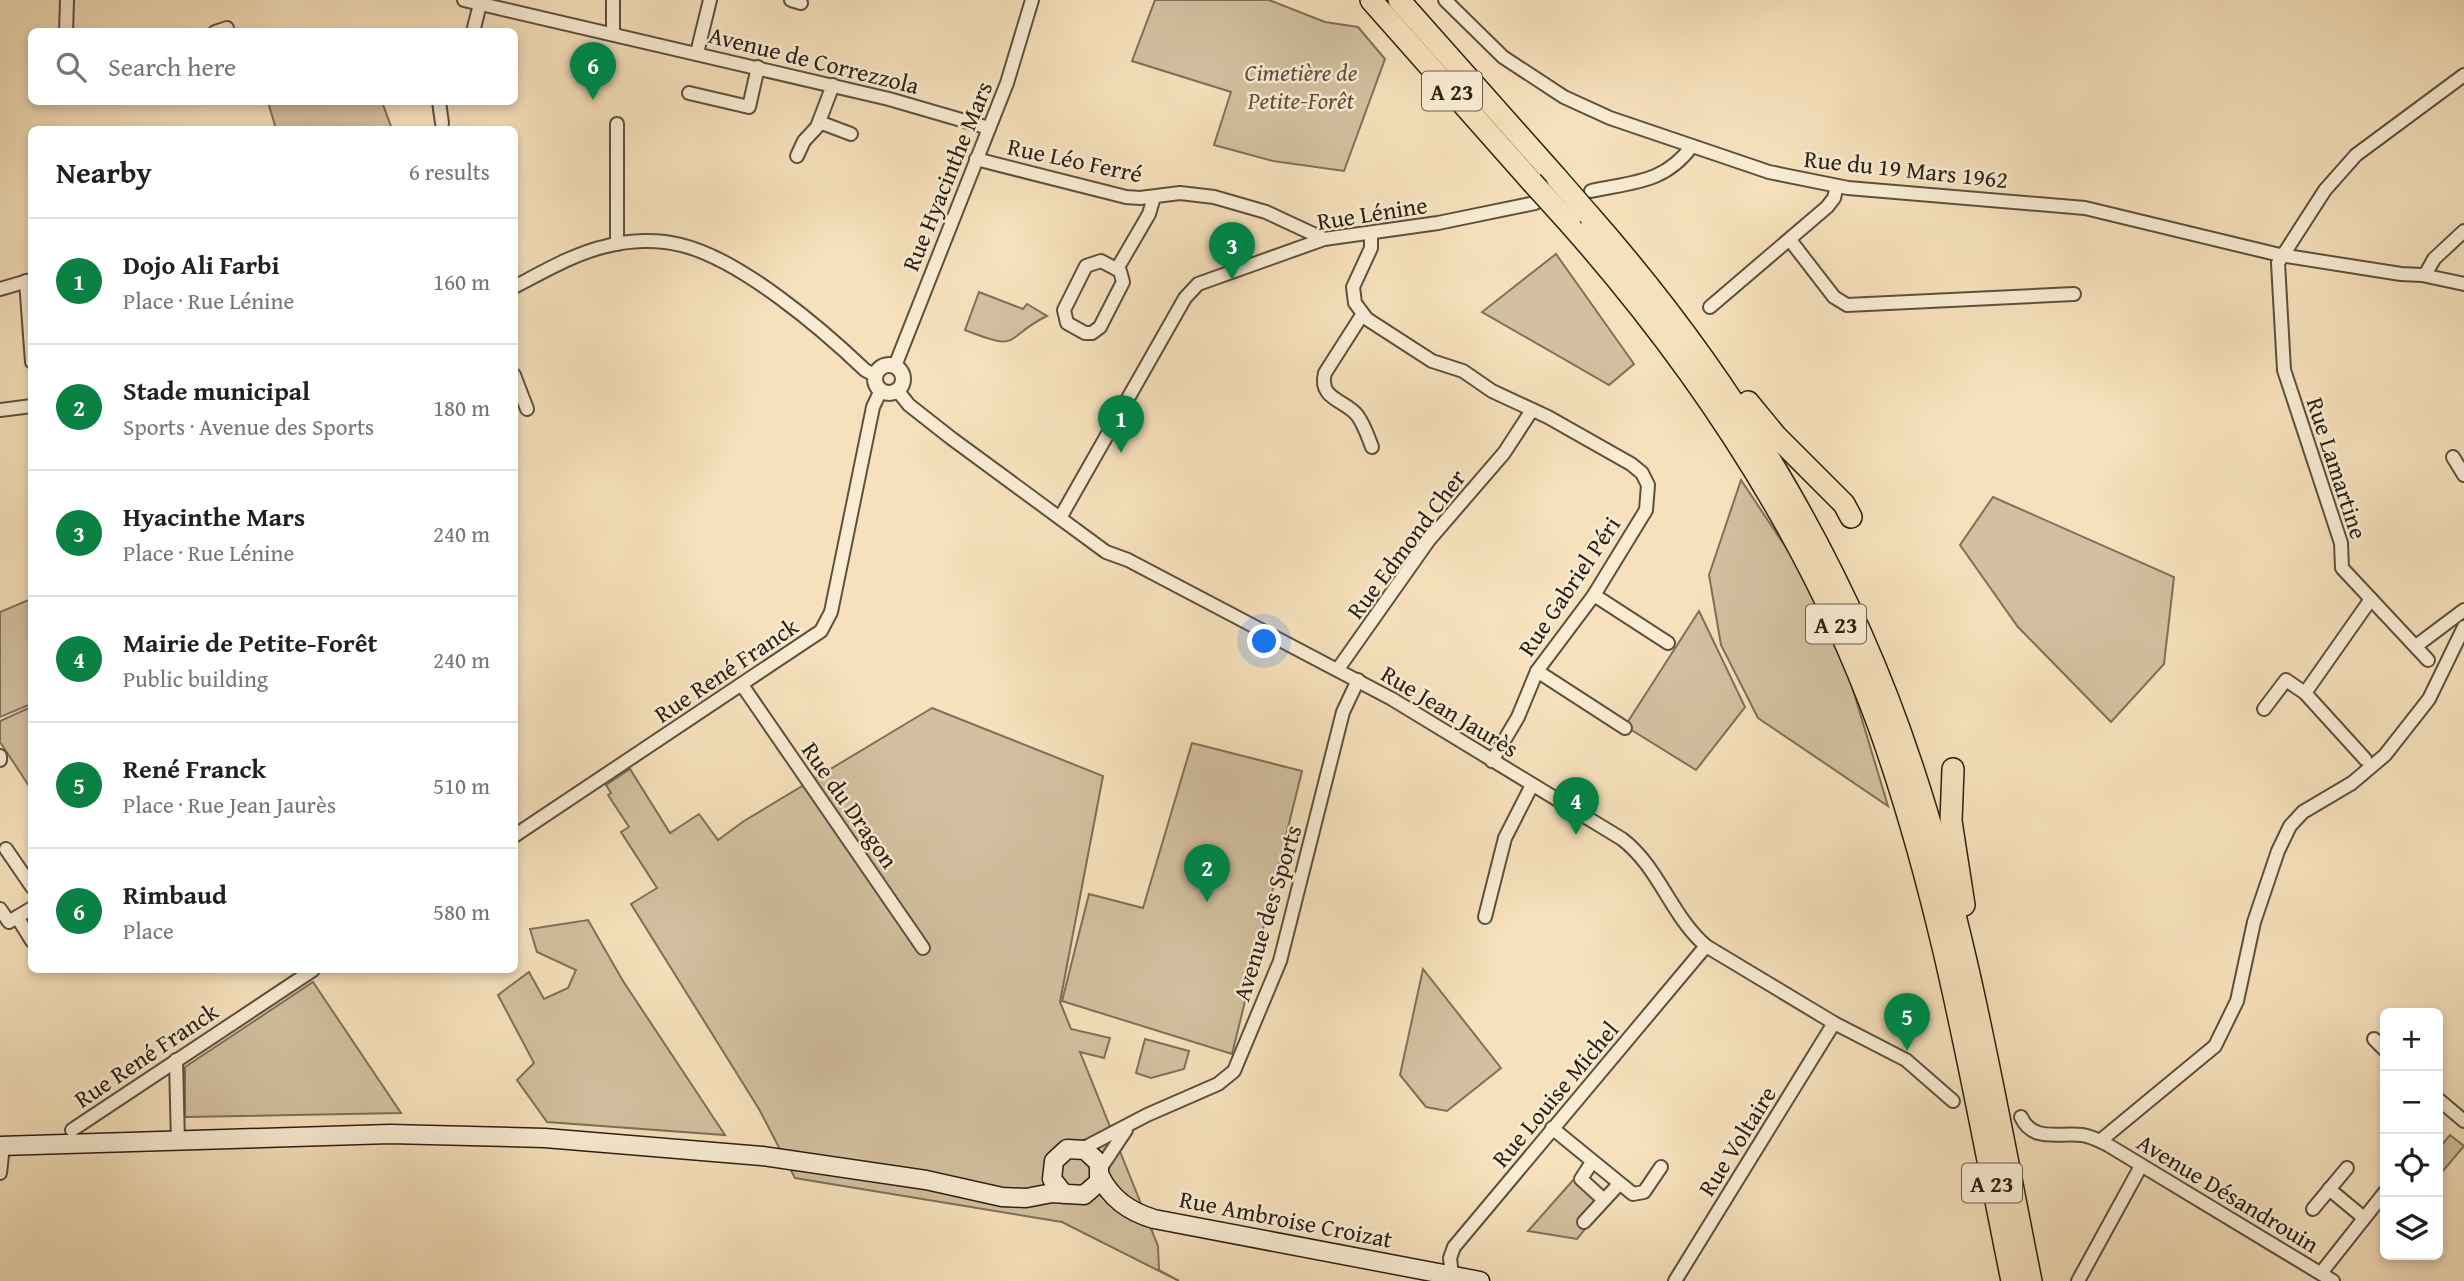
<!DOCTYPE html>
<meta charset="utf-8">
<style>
body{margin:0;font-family:"Gentium Book Plus",serif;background:#f6f6f6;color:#202124}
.controls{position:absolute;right:21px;bottom:21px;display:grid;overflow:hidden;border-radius:10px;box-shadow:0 4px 10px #0003}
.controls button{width:63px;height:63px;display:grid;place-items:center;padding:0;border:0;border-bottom:2px solid #e0e0e0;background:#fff;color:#202124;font:35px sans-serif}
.you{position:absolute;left:1265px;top:642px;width:24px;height:24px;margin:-18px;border:5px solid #fff;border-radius:50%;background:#1a73e8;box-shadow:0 0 0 10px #1a73e833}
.badge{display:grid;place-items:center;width:46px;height:46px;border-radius:50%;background:#0b8043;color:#fff;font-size:23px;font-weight:700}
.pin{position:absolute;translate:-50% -58px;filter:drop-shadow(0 2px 4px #0008)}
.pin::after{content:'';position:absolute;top:37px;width:24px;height:21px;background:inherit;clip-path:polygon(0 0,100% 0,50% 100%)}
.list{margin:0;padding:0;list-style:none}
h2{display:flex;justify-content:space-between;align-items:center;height:91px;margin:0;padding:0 28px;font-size:30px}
h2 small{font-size:23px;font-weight:400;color:#757577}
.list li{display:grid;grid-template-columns:46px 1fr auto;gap:21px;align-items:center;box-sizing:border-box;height:126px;padding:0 28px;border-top:2px solid #e0e0e0}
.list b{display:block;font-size:26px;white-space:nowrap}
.list p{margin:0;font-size:23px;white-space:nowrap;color:#757577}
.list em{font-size:23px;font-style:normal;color:#757577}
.icon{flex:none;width:38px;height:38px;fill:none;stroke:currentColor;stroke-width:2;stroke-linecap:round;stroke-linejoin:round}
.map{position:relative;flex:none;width:2464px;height:1281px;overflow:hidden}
.search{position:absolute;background:#fff;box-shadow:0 4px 10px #0003;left:28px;top:28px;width:490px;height:77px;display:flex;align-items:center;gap:18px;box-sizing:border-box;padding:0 24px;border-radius:10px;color:#757577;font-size:26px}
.panel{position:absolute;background:#fff;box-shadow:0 4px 10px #0003;left:28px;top:126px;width:490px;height:847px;border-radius:10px}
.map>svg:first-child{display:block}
.green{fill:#d3c0a0;stroke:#7e705a;stroke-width:2}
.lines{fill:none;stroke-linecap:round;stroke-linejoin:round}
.minor-casing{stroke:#5d503f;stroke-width:16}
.tertiary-casing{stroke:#5d503f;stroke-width:18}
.secondary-casing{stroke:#2a1f15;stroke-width:21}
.motorway-casing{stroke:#2a1f15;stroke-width:24}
.minor{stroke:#f9ecd3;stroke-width:12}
.tertiary{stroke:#f9ecd3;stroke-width:14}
.secondary{stroke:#f9ecd3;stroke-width:18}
.motorway{stroke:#f6e1bc;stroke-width:21}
.motorway-bridge-casing{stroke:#2a1f15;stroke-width:24;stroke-linecap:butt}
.motorway-bridge{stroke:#f6e1bc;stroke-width:21}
.labels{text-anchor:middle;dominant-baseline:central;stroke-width:5;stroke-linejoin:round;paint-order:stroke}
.shield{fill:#f9ecd3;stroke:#685c4e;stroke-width:2}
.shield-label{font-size:23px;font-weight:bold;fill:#2a1f15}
.street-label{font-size:24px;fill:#2a1f15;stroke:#f9ecd3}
.park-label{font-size:24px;font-style:italic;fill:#5d4f3f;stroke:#f9ecd3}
</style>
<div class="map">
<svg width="2464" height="1281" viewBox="0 0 2464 1281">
<rect width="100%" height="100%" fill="#f6e1bc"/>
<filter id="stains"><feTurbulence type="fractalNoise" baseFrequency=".00286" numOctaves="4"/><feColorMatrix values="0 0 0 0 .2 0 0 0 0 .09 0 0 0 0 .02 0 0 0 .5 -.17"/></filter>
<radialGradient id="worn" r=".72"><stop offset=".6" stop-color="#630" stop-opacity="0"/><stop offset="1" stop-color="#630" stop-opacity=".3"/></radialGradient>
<g class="green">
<polygon points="1155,0 1269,0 1325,22 1358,27 1385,59 1344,171 1273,161 1214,145 1231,92 1132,61"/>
<polygon points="268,102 382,102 392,129 276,129"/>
<polygon points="1556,254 1634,364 1609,385 1482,312"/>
<path d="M979 292 1023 309 1027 304 1047 316C1002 338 1023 353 965 330Z"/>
<polygon points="1741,480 1801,570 1847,670 1888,806 1758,718 1721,645 1709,575"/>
<polygon points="1993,497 2174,577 2164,664 2111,722 2018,627 1960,545"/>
<polygon points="31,599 31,704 0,717 0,612"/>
<polygon points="1699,611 1745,707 1696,770 1630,729 1627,723"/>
<polygon points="31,707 31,789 0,742 0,721"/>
<polygon points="932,708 1103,776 1060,1002 1071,1029 1110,1038 1104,1058 1080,1052 1158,1246 1159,1270 1179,1281 1062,1222 795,1178 759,1109 631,904 657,888 621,832 629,827 608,795 611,793 606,785 630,769 670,833 699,814 718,840 744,821"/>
<polygon points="1192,743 1302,771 1232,1054 1062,1001 1089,894 1143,908"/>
<polygon points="588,920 623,981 725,1135 547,1122 517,1080 534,1063 498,995 529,972 544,999 568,988 576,970 537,952 530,929"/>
<polygon points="1423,969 1501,1068 1447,1111 1426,1107 1400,1075"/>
<polygon points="313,982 401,1113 185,1117 185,1067"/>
<polygon points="1145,1039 1189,1051 1184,1069 1151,1078 1136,1073"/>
<polygon points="2450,1135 2464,1146 2443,1171 2438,1166 2438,1150"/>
<polygon points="1575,1178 1595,1196 1596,1203 1580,1223 1586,1228 1577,1239 1528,1231"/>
</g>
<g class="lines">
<g class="minor-casing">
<g id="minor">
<polyline points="464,0 889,99 989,128"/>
<polyline points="613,0 613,33"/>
<polyline points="791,0 801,3"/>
<polyline points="1445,0 1503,57 1564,97 1610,118 1769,172 1848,188 2085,208 2280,255 2401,274 2422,275 2464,284"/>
<polyline points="66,32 67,0"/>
<polyline points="215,32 227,28"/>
<polyline points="473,32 480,4"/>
<polyline points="697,53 710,0"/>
<polyline points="689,93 749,107 758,67"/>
<polyline points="439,102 442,123"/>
<polyline points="819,122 851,134"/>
<polyline points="617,124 617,244"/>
<polyline points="797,156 804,141 817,127 833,85"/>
<polyline points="976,159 1126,197 1140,198 1180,193 1214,197 1266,212 1324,239"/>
<path d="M1591 191C1633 182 1665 183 1692 146"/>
<polyline points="1371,233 1371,248 1353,287 1355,303 1367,319 1432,361 1463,371 1492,391 1548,417 1631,464 1642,473 1648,485 1646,510 1594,595 1537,671 1518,717 1492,761"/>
<polyline points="1790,240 1834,297 1847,305 2074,294"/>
<polygon points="1101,261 1120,271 1123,282 1100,327 1092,333 1085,333 1067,323 1064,310 1086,266"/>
<polyline points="1117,269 1149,214 1154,197"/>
<polyline points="2425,275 2434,259 2464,231"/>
<polyline points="26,281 32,362"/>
<path d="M514 287C543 272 575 253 607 246 630 240 658 239 681 245 740 259 821 328 865 370L876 376"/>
<polyline points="0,289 31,280"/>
<polyline points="1710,307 1827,207 1834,198 1837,186"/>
<path d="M1362 315 1325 373C1318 399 1345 400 1357 415 1364 424 1368 437 1372 447"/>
<polyline points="895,366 1007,83 1032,0"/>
<polyline points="514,375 527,409"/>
<path d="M897 390 909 405 951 438 1106 552 1128 560 1392 699 1622 839C1659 867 1671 916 1706 946L1834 1023 1906 1060 1953 1101"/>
<polyline points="0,410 32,406"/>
<polyline points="2453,457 2464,475"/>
<polyline points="1060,518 1185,298 1198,284 1324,239 1438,223 1535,203"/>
<polyline points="1594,595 1668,643"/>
<polyline points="2416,646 2464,610"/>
<polyline points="2428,660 2342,568 2341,543 2284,370 2278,263 2325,190 2356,155 2464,75"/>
<polyline points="1338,669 1429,540 1504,453 1532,410"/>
<polyline points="1537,671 1625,728"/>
<polyline points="742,685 923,948"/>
<polyline points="2305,693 2371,599"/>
<polyline points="2264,709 2286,680 2305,693 2365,759"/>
<polyline points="0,756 0,760"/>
<polyline points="514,836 821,631 831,612 873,407 881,390"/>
<polyline points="6,849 32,887"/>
<polyline points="0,909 9,922 17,917 32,941"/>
<polyline points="17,917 32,908"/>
<polyline points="1485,917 1505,838 1532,785"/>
<polyline points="2374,1039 2385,1050"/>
<polyline points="176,1060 178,1143"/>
<polyline points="2438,1099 2464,1121"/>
<path d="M2021 1117C2033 1143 2059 1132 2082 1135 2091 1136 2100 1141 2108 1145L2333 1281"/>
<polyline points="1552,1128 1633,1194 1644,1192 1661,1167"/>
<polyline points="72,1130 313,970"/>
<polyline points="2100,1141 2215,1046 2237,1001 2254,922 2278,851 2290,826 2303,812 2352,783 2385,755 2429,699 2464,627"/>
<polyline points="1082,1149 1147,1115 1218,1084 1234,1071 1280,961 1343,712 1358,680"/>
<polyline points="1592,1162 1581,1179 1604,1200"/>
<polyline points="1100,1169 1126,1130"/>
<polyline points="0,1173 3,1146"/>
<polyline points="2329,1189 2364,1218"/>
<polyline points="2313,1209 2347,1168"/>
<polyline points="1584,1222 1619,1184"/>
<polyline points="2321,1273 2385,1192"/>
<polyline points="1452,1276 1450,1258 1454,1247 1706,946"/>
<polyline points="1675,1281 1834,1023"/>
<polyline points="2078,1281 2141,1166"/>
</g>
</g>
<g class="tertiary-casing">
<circle id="tertiary" cx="889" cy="379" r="14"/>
</g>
<g class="secondary-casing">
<g id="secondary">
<polyline points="0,1146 390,1134 545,1138 762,1156 926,1180 1002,1197 1026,1198 1052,1193 1084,1195 1099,1182 1099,1163 1085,1150 1067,1149 1054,1161 1052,1179 1064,1194"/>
<path d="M1100 1176C1111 1199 1130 1212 1154 1219L1480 1281"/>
</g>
</g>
<g class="motorway-casing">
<g id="motorway">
<polyline points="1371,0 1532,182"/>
<polyline points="1399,0 1557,178"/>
<path d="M1590 216C1730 375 1843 559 1910 760 1967 928 1996 1107 2031 1281"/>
<path d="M1570 224C1701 372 1810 538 1878 724 1943 904 1974 1095 2012 1281"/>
<polyline points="1748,402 1776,436 1844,504 1851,517"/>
<polyline points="1953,769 1951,821 1964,905"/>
</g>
</g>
<use href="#minor" class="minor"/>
<use href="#tertiary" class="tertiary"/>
<use href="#secondary" class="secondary"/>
<use href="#motorway" class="motorway"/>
<g class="motorway-bridge-casing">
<g id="motorway-bridge">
<polyline points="1557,178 1590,216"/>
<polyline points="1532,182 1570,224"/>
</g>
</g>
<use href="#motorway-bridge" class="motorway-bridge"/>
</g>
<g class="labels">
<g class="shield">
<rect x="1422" y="71.5" width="60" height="39" rx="5"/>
<rect x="1806" y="604.5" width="60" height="39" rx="5"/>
<rect x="1962" y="1163.5" width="60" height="39" rx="5"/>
</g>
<g class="shield-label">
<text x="1452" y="91">A 23</text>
<text x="1836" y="624">A 23</text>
<text x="1992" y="1183">A 23</text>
</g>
<g class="street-label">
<text transform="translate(814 60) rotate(14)">Avenue de Correzzola</text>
<text transform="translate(1075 160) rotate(12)">Rue Léo Ferré</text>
<text transform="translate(1906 169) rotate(6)">Rue du 19 Mars 1962</text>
<text transform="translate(947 176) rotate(-68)">Rue Hyacinthe Mars</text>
<text transform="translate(1372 213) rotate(-9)">Rue Lénine</text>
<text transform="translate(2337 468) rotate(72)">Rue Lamartine</text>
<text transform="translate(1406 544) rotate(-53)">Rue Edmond Cher</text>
<text transform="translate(1569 586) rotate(-56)">Rue Gabriel Péri</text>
<text transform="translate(726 670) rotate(-34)">Rue René Franck</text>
<text transform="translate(1450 711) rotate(31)">Rue Jean Jaurès</text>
<text transform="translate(850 805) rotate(55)">Rue du Dragon</text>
<text transform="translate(1267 913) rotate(-73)">Avenue des Sports</text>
<text transform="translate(146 1055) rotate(-34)">Rue René Franck</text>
<text transform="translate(1555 1094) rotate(-50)">Rue Louise Michel</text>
<text transform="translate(1737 1141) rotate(-58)">Rue Voltaire</text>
<text transform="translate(2228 1193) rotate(31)">Avenue Désandrouin</text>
<text transform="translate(1286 1219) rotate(11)">Rue Ambroise Croizat</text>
</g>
<g class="park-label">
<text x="1301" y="72">Cimetière de<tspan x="1301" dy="28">Petite-Forêt</tspan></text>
</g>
</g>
<rect width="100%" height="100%" filter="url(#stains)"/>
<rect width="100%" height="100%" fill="url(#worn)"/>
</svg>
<div class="controls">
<button>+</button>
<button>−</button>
<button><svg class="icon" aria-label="locate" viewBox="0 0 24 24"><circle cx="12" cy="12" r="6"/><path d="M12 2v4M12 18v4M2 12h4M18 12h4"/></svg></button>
<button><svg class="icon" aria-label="layers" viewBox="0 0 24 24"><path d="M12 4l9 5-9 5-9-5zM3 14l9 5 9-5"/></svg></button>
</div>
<div class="you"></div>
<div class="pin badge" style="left:1121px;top:453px">1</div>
<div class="pin badge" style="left:1207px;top:902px">2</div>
<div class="pin badge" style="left:1232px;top:280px">3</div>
<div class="pin badge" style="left:1576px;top:835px">4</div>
<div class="pin badge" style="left:1907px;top:1051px">5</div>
<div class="pin badge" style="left:593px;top:100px">6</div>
<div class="search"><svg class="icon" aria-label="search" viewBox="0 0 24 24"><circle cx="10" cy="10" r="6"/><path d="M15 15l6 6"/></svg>Search here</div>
<section class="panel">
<h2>Nearby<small>6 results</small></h2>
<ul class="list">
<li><span class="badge">1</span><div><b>Dojo Ali Farbi</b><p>Place · Rue Lénine</p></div><em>160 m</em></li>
<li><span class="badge">2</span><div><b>Stade municipal</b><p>Sports · Avenue des Sports</p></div><em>180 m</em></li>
<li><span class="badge">3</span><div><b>Hyacinthe Mars</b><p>Place · Rue Lénine</p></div><em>240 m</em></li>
<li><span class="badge">4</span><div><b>Mairie de Petite-Forêt</b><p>Public building</p></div><em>240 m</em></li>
<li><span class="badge">5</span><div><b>René Franck</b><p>Place · Rue Jean Jaurès</p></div><em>510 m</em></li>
<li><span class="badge">6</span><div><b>Rimbaud</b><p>Place</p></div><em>580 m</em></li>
</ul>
</section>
</div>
